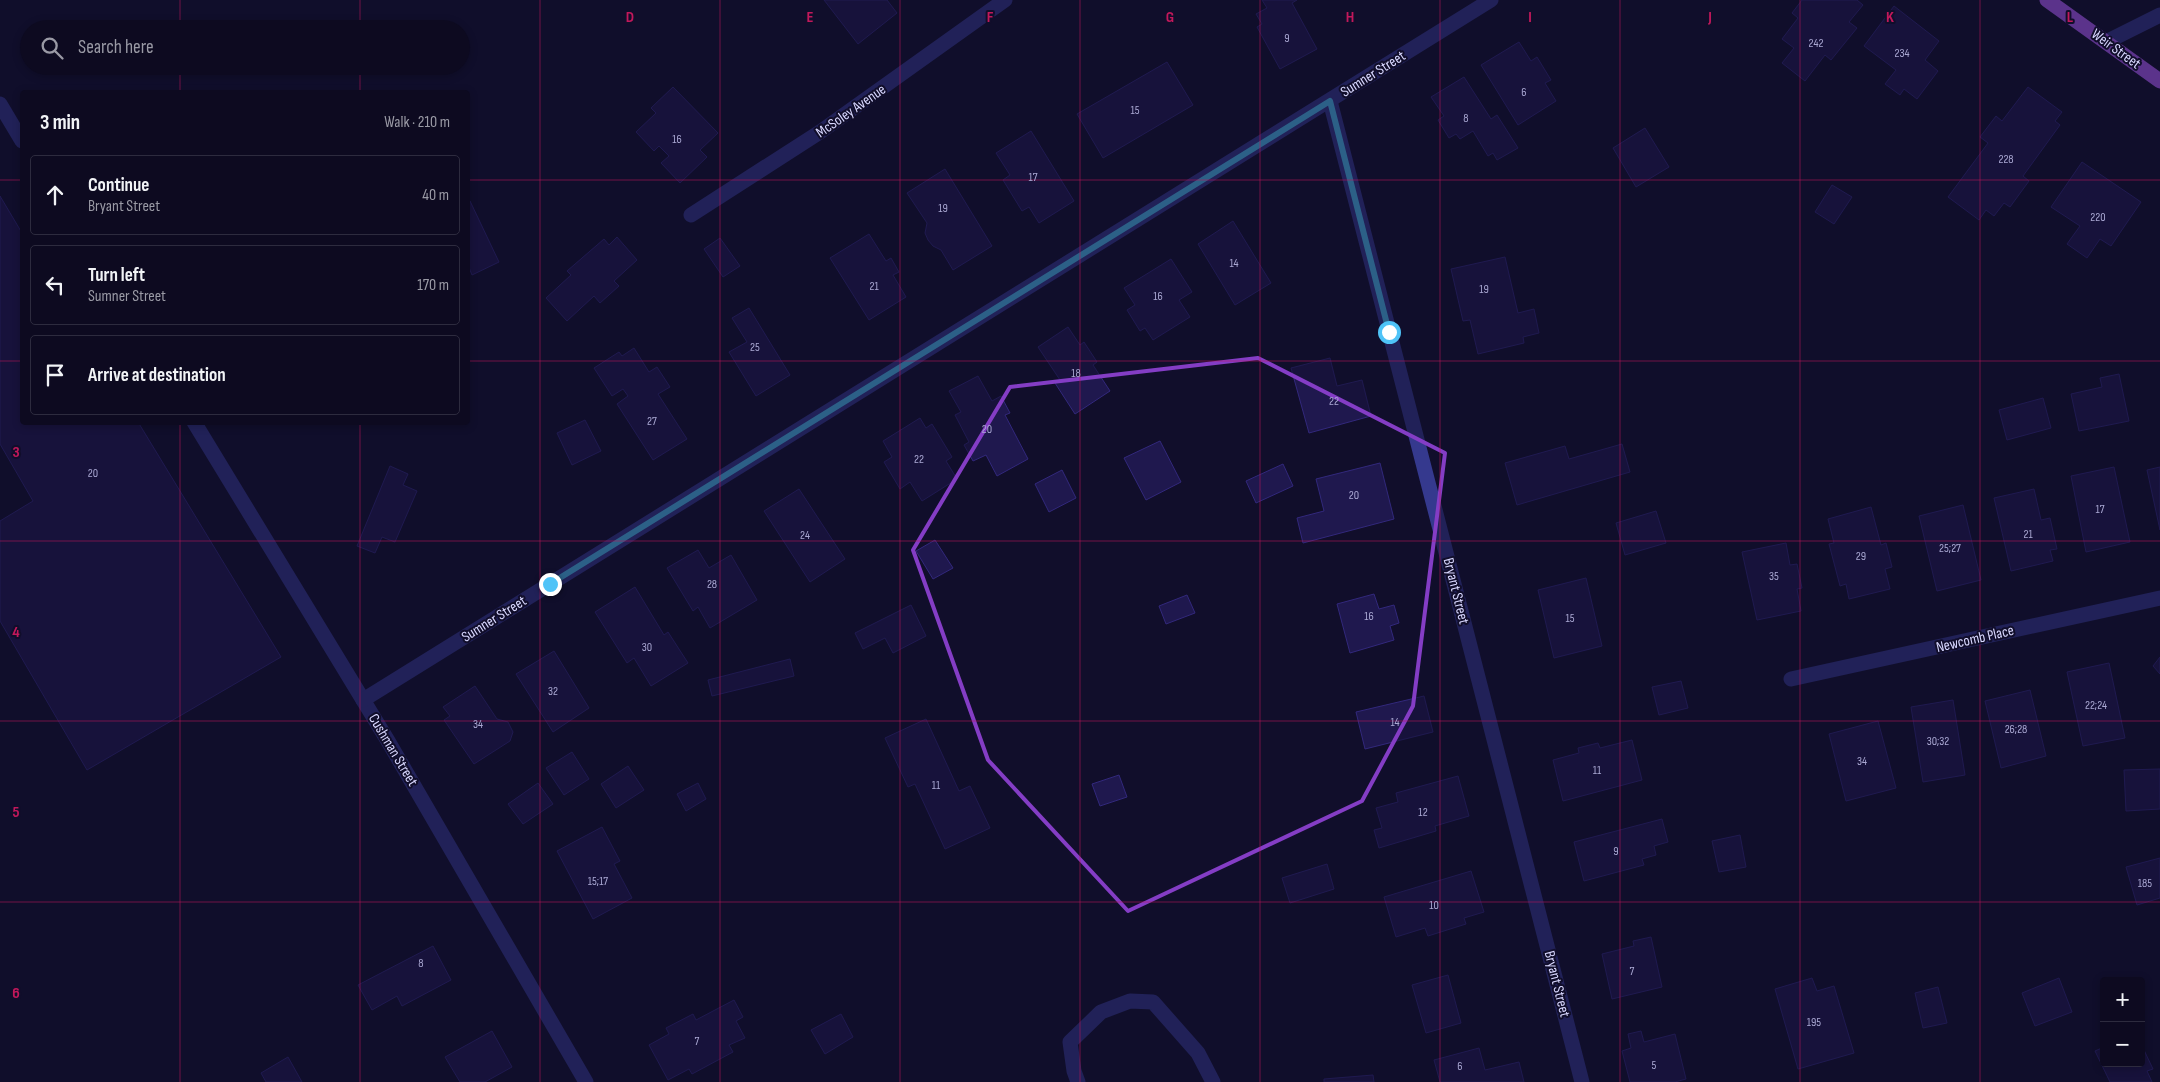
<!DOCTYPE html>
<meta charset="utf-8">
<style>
body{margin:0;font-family:"Sofia Sans Condensed",sans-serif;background:#1b182d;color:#f1f3f6}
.controls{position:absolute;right:15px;bottom:15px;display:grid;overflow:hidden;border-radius:5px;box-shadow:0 2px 8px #0003}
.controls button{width:45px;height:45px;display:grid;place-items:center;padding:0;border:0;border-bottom:1px solid #2d2b3e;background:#0d0a20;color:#f1f3f6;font:25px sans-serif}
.stop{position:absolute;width:15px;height:15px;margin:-11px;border:4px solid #4fc3f7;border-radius:50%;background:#fff}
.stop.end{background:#4fc3f7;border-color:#fff;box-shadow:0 1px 5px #0008}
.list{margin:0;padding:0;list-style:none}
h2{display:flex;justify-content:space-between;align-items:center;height:65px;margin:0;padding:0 20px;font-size:21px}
h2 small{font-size:16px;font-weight:400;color:#9a9aa5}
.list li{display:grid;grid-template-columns:32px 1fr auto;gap:15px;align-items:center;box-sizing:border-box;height:80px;margin:0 10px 10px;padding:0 10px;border:1px solid #2d2b3e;border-radius:5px}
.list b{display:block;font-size:19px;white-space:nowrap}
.list p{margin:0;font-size:16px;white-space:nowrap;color:#9a9aa5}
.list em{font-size:16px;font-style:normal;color:#9a9aa5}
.icon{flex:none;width:28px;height:28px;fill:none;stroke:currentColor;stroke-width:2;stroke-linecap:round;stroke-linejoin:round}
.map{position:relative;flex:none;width:2160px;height:1082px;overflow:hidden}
.search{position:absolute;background:#0d0a20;box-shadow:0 2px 8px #0003;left:20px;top:20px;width:450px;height:55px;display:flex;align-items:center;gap:12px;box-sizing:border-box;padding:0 18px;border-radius:28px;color:#9a9aa5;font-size:19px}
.panel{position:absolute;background:#0d0a20;box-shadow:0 2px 8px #0003;left:20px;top:90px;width:450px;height:335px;border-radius:5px}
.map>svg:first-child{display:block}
.building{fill:#1f184e;stroke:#32287c}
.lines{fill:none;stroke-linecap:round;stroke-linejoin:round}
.minor{stroke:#35398e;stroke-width:15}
.major{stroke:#b65fff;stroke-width:15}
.route{stroke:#4fc3f7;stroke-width:6}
.marked{fill:none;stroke:#843dc5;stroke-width:4;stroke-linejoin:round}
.grid{fill:none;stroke:#c2185b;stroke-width:1;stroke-opacity:0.55}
.labels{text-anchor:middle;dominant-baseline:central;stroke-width:4;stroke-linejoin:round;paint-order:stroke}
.number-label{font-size:12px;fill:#aaa8d3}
.street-label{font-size:15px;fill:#d9d8ff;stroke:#110e2b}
.grid-label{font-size:16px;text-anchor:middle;font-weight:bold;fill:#c2185b;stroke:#110e2b;stroke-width:4;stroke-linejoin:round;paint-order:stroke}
</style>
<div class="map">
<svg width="2160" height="1082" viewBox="0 0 2160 1082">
<rect width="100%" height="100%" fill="#110e2b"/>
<g class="building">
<polygon points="824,0 887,0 897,13 858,44"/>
<polygon points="1262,0 1297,0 1292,3 1317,49 1280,69 1257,27 1262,24 1256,14 1267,8"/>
<polygon points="1802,0 1857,0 1863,5 1849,22 1857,28 1831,60 1825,55 1805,81 1782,63 1794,48 1782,39 1798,18 1792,13"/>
<polygon points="1894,6 1939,41 1925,60 1938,71 1917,99 1904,89 1900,95 1885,84 1896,70 1864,46"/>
<polygon points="1519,42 1531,61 1537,57 1551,80 1545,83 1556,101 1518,125 1481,65"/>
<polygon points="1167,62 1193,105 1103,158 1077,114"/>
<polygon points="1464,77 1491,119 1497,115 1518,148 1497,160 1493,153 1488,156 1473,131 1460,139 1456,134 1449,138 1438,120 1444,116 1431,97"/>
<polygon points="673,87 718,133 700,150 707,157 680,183 661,163 669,156 659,146 654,151 636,132 656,113 651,108"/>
<polygon points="2028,87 2062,112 2055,121 2060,125 2023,176 2029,181 2010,207 2004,203 1994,216 1986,210 1979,220 1948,197 1988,143 1980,137 1996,116 2002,121"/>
<polygon points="1645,128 1669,167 1636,187 1613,148"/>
<polygon points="1031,131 1074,201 1039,223 1029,207 1022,211 1003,180 1010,175 996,153"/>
<polygon points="2082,162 2141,202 2111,246 2100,239 2087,258 2067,244 2080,226 2051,207"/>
<polygon points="945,169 992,246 953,270 941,250 933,246 928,240 925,233 927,223 907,193"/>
<polygon points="1832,185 1852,197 1834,224 1815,212"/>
<polygon points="0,196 22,233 22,422 138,422 281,657 87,770 0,621 0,521 33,501 0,444"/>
<polygon points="470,201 499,262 472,275 468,265 468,202"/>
<polygon points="1233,221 1271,283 1235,305 1198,244"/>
<polygon points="869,234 886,261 891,258 899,272 893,275 906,297 869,320 830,258"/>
<polygon points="617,237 637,260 614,281 619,286 600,303 594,296 567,321 546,298 571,275 567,271 604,239 609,245"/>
<polygon points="720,238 740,266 723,277 704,249"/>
<polygon points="1505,257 1518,313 1534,309 1539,333 1523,337 1524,343 1478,354 1470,320 1463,321 1451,269"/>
<polygon points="1171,259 1192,292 1179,300 1190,317 1153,340 1145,328 1140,331 1127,310 1135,305 1124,288"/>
<polygon points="749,308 790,375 756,396 729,352 747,342 732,318"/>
<polygon points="1068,327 1080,345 1084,342 1097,362 1093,365 1110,391 1075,414 1055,383 1060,380 1038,347"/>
<polygon points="634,348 649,372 657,367 670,387 658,394 687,439 653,460 617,404 628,396 623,389 612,396 594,368 619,352 622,356"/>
<polygon points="1330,358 1337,386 1362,380 1371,416 1309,433 1291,368"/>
<polygon points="2119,374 2129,421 2079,431 2071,394 2102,387 2100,378"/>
<polygon points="978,376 992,401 1001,396 1010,413 1005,415 1028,459 997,476 986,455 973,461 964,445 969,442 955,415 961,412 949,391"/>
<polygon points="2043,398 2051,428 2007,440 1999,410"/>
<polygon points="920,418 926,428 932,424 952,457 946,461 957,479 922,501 910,482 900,489 884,462 892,457 883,441"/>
<polygon points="585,420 601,451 572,465 557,433"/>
<polygon points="1160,441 1181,482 1146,500 1124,458"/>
<polygon points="1622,444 1630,472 1517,505 1505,463 1565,446 1569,459"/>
<polygon points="1380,463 1394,519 1303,543 1297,518 1324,511 1316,479"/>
<polygon points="1283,464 1293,486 1256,503 1246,481"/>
<polygon points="390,466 408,474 403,485 417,491 395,542 382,537 375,553 357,546"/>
<polygon points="2114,467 2130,542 2086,552 2071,476"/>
<polygon points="2160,467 2160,530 2147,470"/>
<polygon points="1062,470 1076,498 1049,512 1035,484"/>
<polygon points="799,489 845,559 810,582 764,511"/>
<polygon points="2034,489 2041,520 2050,518 2057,549 2050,550 2053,561 2011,571 1994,498"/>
<polygon points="1963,505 1981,580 1937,591 1919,516"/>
<polygon points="1871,507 1881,545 1886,543 1892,567 1885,569 1890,589 1849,599 1846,584 1840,586 1829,544 1834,543 1828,519"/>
<polygon points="1656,511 1666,543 1625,555 1616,523"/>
<polygon points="935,540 953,568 933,579 916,551"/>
<polygon points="1786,543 1790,565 1797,564 1802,588 1797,589 1801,611 1757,620 1742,552"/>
<polygon points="698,550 709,568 731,555 757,600 710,628 698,607 693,611 667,568"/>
<polygon points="1586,578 1602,646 1554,658 1538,590"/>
<polygon points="635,587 664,635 668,632 688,663 651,686 634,658 627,663 595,612"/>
<polygon points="1374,594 1379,609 1394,605 1399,623 1390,626 1394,640 1350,653 1337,604"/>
<polygon points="1187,595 1195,613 1166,624 1159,606"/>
<polygon points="911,605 926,636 893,653 885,638 863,649 855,633"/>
<polygon points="554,651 589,708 553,732 516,674"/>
<polygon points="2160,657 2160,674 2153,666"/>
<polygon points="790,659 794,676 712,696 708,680"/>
<polygon points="2109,663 2125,738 2083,746 2067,672"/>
<polygon points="1681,681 1688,708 1659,715 1652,687"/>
<polygon points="475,686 497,719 508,722 513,732 510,741 474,764 444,720 450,716 443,707"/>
<polygon points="2030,690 2046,756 2001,768 1985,701"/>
<polygon points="1424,696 1433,732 1365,749 1356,712"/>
<polygon points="1953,700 1965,775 1923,782 1911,707"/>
<polygon points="926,719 959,791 970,786 990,828 945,849 915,784 908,787 885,738"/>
<polygon points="1878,721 1896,788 1846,801 1829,734"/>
<polygon points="1632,740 1642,780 1563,801 1553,760 1579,753 1578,748 1598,743 1600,748"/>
<polygon points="572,752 589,779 564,795 546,768"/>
<polygon points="628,766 644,790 616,808 601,784"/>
<polygon points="2160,769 2160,809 2126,811 2124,770"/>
<polygon points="1119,775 1127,797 1100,806 1092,784"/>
<polygon points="1458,776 1469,816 1435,826 1436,831 1379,848 1374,830 1382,828 1376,808 1398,802 1396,793"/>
<polygon points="538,783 553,804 523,824 508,804"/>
<polygon points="698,783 706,799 686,811 677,794"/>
<polygon points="1662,819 1668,842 1654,846 1656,855 1642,859 1644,865 1584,881 1574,842"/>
<polygon points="602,827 620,861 614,864 632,898 593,919 557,851"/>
<polygon points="1740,835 1746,867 1719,872 1712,841"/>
<polygon points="2160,858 2160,898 2137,905 2126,867"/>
<polygon points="1327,864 1334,889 1290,903 1282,878"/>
<polygon points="1471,871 1484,912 1464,918 1466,924 1428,936 1425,928 1396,937 1384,897"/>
<polygon points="1651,937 1662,987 1612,999 1602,954 1634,946 1633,941"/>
<polygon points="433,946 451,980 402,1006 397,996 372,1010 358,985"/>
<polygon points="1448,975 1461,1023 1426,1033 1412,985"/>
<polygon points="1812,978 1817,991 1834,986 1854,1053 1798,1069 1775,989"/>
<polygon points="2059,978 2072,1012 2035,1026 2022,993"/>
<polygon points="1938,987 1947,1023 1923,1028 1915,993"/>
<polygon points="734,1000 743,1017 736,1021 745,1038 729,1045 733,1052 692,1074 689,1069 668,1080 649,1045 669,1034 666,1028 693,1014 696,1020"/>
<polygon points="841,1014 853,1037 825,1054 811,1030"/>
<polygon points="492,1031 512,1067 485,1082 460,1082 445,1057"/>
<polygon points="1641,1031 1644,1042 1675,1034 1686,1079 1675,1082 1630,1082 1622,1051 1631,1048 1628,1034"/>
<polygon points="2104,1047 2104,1063 2141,1063 2141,1049 2143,1048 2153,1069 2147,1071 2152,1082 2110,1082 2095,1051"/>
<polygon points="1479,1048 1485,1070 1519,1062 1524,1082 1440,1082 1434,1060"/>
<polygon points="288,1057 302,1082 266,1082 261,1073"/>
<polygon points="1373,1075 1374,1082 1324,1082 1324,1079"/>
</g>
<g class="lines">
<g class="minor">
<polyline points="2106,42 2160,15"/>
<polyline points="1330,101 1582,1082"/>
<polyline points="0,104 22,141"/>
<polyline points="691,215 820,132 1005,0"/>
<polyline points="194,422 388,741 586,1082"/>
<polyline points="1791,679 2160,598"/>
<polyline points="363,700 1491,0"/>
<polyline points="1078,1082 1074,1071 1070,1042 1101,1012 1130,1001 1153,1002 1198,1053 1213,1082"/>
</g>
<polyline class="major" points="2047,0 2160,81"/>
</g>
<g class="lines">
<polyline class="route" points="550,584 1330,101 1389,332"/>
</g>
<path d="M0 0H2160V1082H0ZM1258 358 1445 453 1413 706 1362 801 1128 911 988 760 913 550 1010 387Z" fill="#110e2b" fill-opacity=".55" fill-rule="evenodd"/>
<path class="marked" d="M1258 358 1445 453 1413 706 1362 801 1128 911 988 760 913 550 1010 387Z"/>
<path class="grid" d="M180 0V29M360 0V29M540 0V1082M720 0V1082M900 0V1082M1080 0V1082M1260 0V1082M1440 0V1082M1620 0V1082M1800 0V1082M1980 0V1082M180 66V92M360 66V92M0 180H22M468 180H2160M0 361H22M468 361H2160M180 422V1082M360 422V1082M0 541H2160M0 721H2160M0 902H2160"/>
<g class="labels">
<g class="number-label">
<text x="1287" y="38">9</text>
<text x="1816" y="43">242</text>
<text x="1902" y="53">234</text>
<text x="1524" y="92">6</text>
<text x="1135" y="110">15</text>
<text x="1466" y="118">8</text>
<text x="677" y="139">16</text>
<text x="2006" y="159">228</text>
<text x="1033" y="177">17</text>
<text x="943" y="208">19</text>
<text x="2098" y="217">220</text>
<text x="1234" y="263">14</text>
<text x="874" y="286">21</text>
<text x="1484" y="289">19</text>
<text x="1158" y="296">16</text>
<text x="755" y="347">25</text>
<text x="1076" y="373">18</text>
<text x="1334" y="401">22</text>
<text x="652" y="421">27</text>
<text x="987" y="429">20</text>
<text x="919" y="459">22</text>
<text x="93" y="473">20</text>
<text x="1354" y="495">20</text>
<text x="2100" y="509">17</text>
<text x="2028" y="534">21</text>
<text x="805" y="535">24</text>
<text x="1950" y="548">25;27</text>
<text x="1861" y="556">29</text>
<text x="1774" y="576">35</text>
<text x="712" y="584">28</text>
<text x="1369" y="616">16</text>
<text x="1570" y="618">15</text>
<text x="647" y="647">30</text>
<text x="553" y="691">32</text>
<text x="2096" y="705">22;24</text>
<text x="1395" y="722">14</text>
<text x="478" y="724">34</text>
<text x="2016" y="729">26;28</text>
<text x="1938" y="741">30;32</text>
<text x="1862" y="761">34</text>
<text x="1597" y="770">11</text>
<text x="936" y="785">11</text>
<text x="1423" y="812">12</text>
<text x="1616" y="851">9</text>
<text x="598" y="881">15;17</text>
<text x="2145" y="883">185</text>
<text x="1434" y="905">10</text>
<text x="421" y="963">8</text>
<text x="1632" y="971">7</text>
<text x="1814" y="1022">195</text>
<text x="697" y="1041">7</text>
<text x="1654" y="1065">5</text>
<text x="1460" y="1066">6</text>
</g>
<g class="street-label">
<text transform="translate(2116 49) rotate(36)">Weir Street</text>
<text transform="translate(1373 74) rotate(-32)">Sumner Street</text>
<text transform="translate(851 111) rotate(-35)">McSoley Avenue</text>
<text transform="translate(1456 591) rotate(76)">Bryant Street</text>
<text transform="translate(494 619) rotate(-32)">Sumner Street</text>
<text transform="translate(1975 639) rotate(-13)">Newcomb Place</text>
<text transform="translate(393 750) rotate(59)">Cushman Street</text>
<text transform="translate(1557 984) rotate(76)">Bryant Street</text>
</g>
</g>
<g class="grid-label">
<text x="630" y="22">D</text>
<text x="810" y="22">E</text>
<text x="990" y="22">F</text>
<text x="1170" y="22">G</text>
<text x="1350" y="22">H</text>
<text x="1530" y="22">I</text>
<text x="1710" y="22">J</text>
<text x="1890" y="22">K</text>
<text x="2070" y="22">L</text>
<text x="16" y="457">3</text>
<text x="16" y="637">4</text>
<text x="16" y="817">5</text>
<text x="16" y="998">6</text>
</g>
</svg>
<div class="controls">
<button>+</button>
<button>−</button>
</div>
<div class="stop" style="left:1389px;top:332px"></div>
<div class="stop end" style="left:550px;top:584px"></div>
<div class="search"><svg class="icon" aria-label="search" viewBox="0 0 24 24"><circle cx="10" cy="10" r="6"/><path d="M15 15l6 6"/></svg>Search here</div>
<section class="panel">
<h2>3 min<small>Walk · 210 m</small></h2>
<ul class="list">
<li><svg class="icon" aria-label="ahead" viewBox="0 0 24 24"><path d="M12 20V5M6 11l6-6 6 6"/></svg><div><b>Continue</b><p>Bryant Street</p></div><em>40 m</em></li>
<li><svg class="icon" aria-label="left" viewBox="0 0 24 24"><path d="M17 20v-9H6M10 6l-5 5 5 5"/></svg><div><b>Turn left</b><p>Sumner Street</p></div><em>170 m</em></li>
<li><svg class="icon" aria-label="arrive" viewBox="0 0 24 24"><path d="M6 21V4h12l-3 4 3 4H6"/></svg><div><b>Arrive at destination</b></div></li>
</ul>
</section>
</div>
